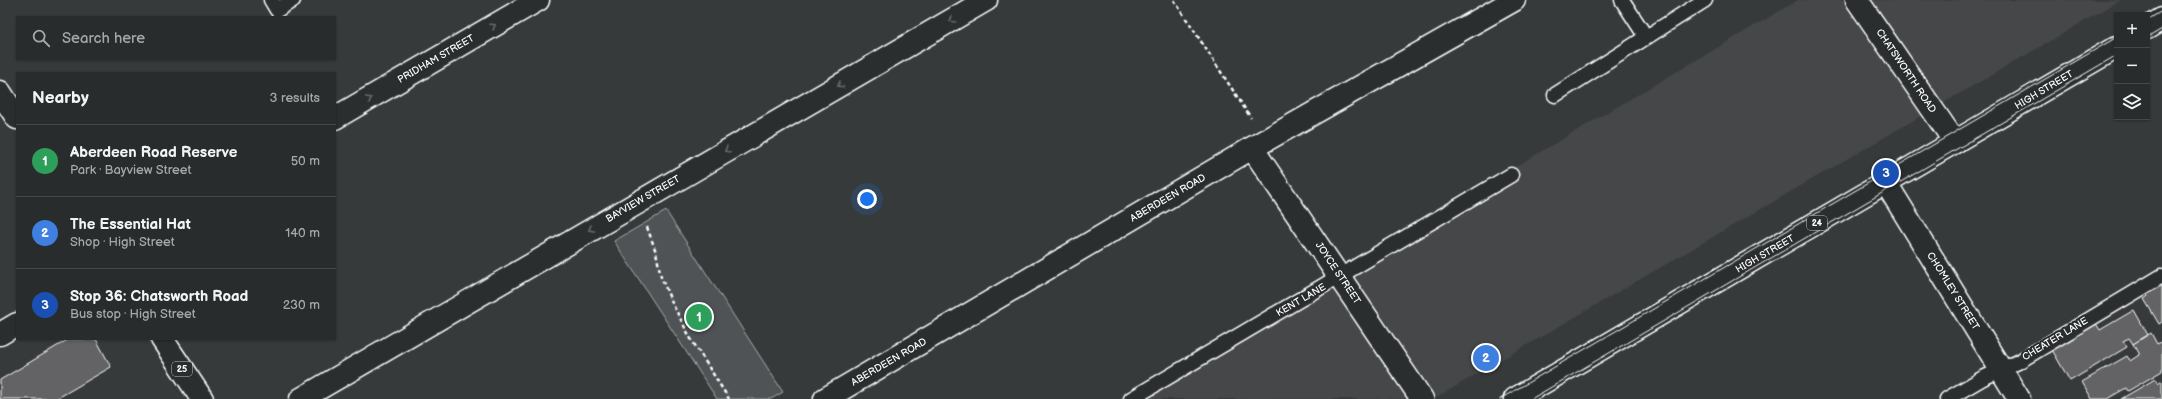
<!DOCTYPE html>
<meta charset="utf-8">
<style>
body{margin:0;font-family:"Balsamiq Sans",sans-serif;background:#313434;color:#f1f3f6}
.controls{position:absolute;right:12px;top:12px;display:grid;overflow:hidden;border-radius:0px;box-shadow:0 1px 3px #0004}
.controls button{width:36px;height:36px;display:grid;place-items:center;padding:0;border:0;border-bottom:1px solid #454848;background:#292c2c;color:#f1f3f6;font:20px sans-serif}
.you{position:absolute;left:867px;top:199px;width:14px;height:14px;margin:-10px;border:3px solid #fff;border-radius:50%;background:#1a73e8;box-shadow:0 0 0 6px #1a73e833}
.badge{display:grid;place-items:center;width:26px;height:26px;border-radius:50%;background:#8bbbb9;color:#fff;font-size:13px;font-weight:700}
.pin{position:absolute;translate:-50% -50%;border:2px solid #fff;box-shadow:0 1px 4px #0006}
.list{margin:0;padding:0;list-style:none}
h2{display:flex;justify-content:space-between;align-items:center;height:52px;margin:0;padding:0 16px;font-size:17px}
h2 small{font-size:13px;font-weight:400;color:#a5a7a9}
.list li{display:grid;grid-template-columns:26px 1fr auto;gap:12px;align-items:center;box-sizing:border-box;height:72px;padding:0 16px;border-top:1px solid #454848}
.list b{display:block;font-size:15px;white-space:nowrap}
.list p{margin:0;font-size:13px;white-space:nowrap;color:#a5a7a9}
.list em{font-size:13px;font-style:normal;color:#a5a7a9}
.icon{flex:none;width:22px;height:22px;fill:none;stroke:currentColor;stroke-width:2;stroke-linecap:round;stroke-linejoin:round}
.map{position:relative;flex:none;width:2162px;height:399px;overflow:hidden}
.search{position:absolute;background:#292c2c;box-shadow:0 1px 3px #0004;left:16px;top:16px;width:320px;height:44px;display:flex;align-items:center;gap:10px;box-sizing:border-box;padding:0 14px;border-radius:0px;color:#a5a7a9;font-size:15px}
.panel{position:absolute;background:#292c2c;box-shadow:0 1px 3px #0004;left:16px;top:72px;width:320px;height:268px;border-radius:0px}
.map>svg:first-child{display:block}
.built{fill:#444748}
.green{fill:#505354;stroke:#a8a9aa}
.building{fill:#636465;stroke:#fff}
.lines{fill:none;stroke-linecap:round;stroke-linejoin:round}
.lane-casing{stroke:#fff;stroke-width:17}
.street-casing{stroke:#fff;stroke-width:25}
.secondary-casing{stroke:#fff;stroke-width:25}
.primary-casing{stroke:#fff;stroke-width:25}
.path{stroke:#fff;stroke-width:2.5;stroke-dasharray:4 3;stroke-linecap:butt}
.lane{stroke:#2a2d2e;stroke-width:14}
.street{stroke:#2a2d2e;stroke-width:22}
.secondary{stroke:#2a2d2e;stroke-width:22}
.primary{stroke:#2a2d2e;stroke-width:22}
.tram{stroke:#fff;stroke-width:1}
.oneway{stroke:#6a6c6d}
.labels{text-anchor:middle;dominant-baseline:central;stroke-width:4;stroke-linejoin:round;paint-order:stroke}
.shield{fill:#2a2d2e;stroke:#bfc0c0;stroke-width:1}
.shield-label{font-size:9px;font-weight:bold;fill:#fff}
.street-label{font-size:10px;fill:#fff;stroke:#2a2d2e}
</style>
<div class="map">
<svg width="2162" height="399" viewBox="0 0 2162 399">
<rect width="100%" height="100%" fill="#373a3b"/>
<filter id="ink" filterUnits="userSpaceOnUse"><feTurbulence type="fractalNoise" baseFrequency=".025" numOctaves="2"/><feDisplacementMap in="SourceGraphic" scale="8" xChannelSelector="R" yChannelSelector="G"/><feConvolveMatrix kernelMatrix="1 2 1 2 8 2 1 2 1" color-interpolation-filters="sRGB"/></filter>
<g filter="url(#ink)">
<polygon class="built" points="1798,0 2121,0 1434,399 1121,399"/>
<polygon class="green" points="666,211 783,392 771,399 717,399 614,241"/>
<g class="building">
<polygon points="2162,283 2162,322 2159,324 2144,299 2148,296 2146,292"/>
<polygon points="2134,310 2148,335 2133,344 2129,338 2123,341 2127,347 2070,381 2051,348 2095,322 2100,330"/>
<polygon points="2151,333 2157,344 2162,341 2162,371 2128,391 2126,388 2107,399 2092,399 2082,382 2127,356 2130,361 2139,355 2133,344"/>
<polygon points="69,339 96,339 111,367 56,399 0,399 0,380"/>
<polygon points="2155,379 2158,384 2162,381 2162,399 2121,399"/>
</g>
<g class="lines">
<g class="lane-casing">
<g id="lane">
<polyline points="271,0 277,10 293,0"/>
<polyline points="1622,0 1646,37"/>
<polyline points="1555,95 1705,0"/>
<polyline points="1131,399 1511,175"/>
<polyline points="1947,399 1983,378 2018,362 2162,276"/>
</g>
</g>
<g class="street-casing">
<g id="street">
<polyline points="335,118 538,0"/>
<polyline points="1252,148 1422,399"/>
<polyline points="1886,183 2019,399"/>
<polyline points="0,334 17,324"/>
<polyline points="301,399 986,0"/>
<polyline points="825,399 1252,148 1514,0"/>
</g>
</g>
<g class="secondary-casing">
<polyline id="secondary" points="1857,0 1955,142"/>
</g>
<g class="primary-casing">
<g id="primary">
<polyline points="2147,28 2162,19"/>
<polyline points="0,92 17,118"/>
<polyline points="162,339 202,399"/>
<polyline points="1515,399 2117,47"/>
</g>
</g>
<g class="path">
<polyline points="1174,0 1251,118"/>
<polyline points="647,227 656,252 661,277 671,301 691,339 729,399"/>
</g>
<use href="#lane" class="lane"/>
<use href="#street" class="street"/>
<use href="#secondary" class="secondary"/>
<use href="#primary" class="primary"/>
<g class="tram">
<polyline points="2147,20 2162,11"/>
<polyline points="2147,38 2162,29"/>
<polyline points="1500,399 2117,37"/>
<polyline points="1531,399 2117,55"/>
</g>
</g>
<defs><path id="oneway-chevron" d="M-2-3.5L2.5 0L-2 3.5" fill="none" stroke-width="1.6" stroke-linecap="round" stroke-linejoin="round"/></defs>
<g class="oneway">
<use href="#oneway-chevron" transform="translate(952 20) rotate(150)"/>
<use href="#oneway-chevron" transform="translate(493 26) rotate(-30)"/>
<use href="#oneway-chevron" transform="translate(840 85) rotate(150)"/>
<use href="#oneway-chevron" transform="translate(369 99) rotate(-30)"/>
<use href="#oneway-chevron" transform="translate(727 150) rotate(150)"/>
<use href="#oneway-chevron" transform="translate(591 229) rotate(150)"/>
</g>
</g>
<g class="labels">
<g class="shield">
<rect x="1807" y="216" width="20" height="14" rx="3"/>
<rect x="172" y="362" width="20" height="14" rx="3"/>
</g>
<g class="shield-label">
<text x="1817" y="223">24</text>
<text x="182" y="369">25</text>
</g>
<g class="street-label">
<text transform="translate(436 59) rotate(-30)">PRIDHAM STREET</text>
<text transform="translate(1906 71) rotate(56)">CHATSWORTH ROAD</text>
<text transform="translate(2044 90) rotate(-31)">HIGH STREET</text>
<text transform="translate(1168 198) rotate(-30)">ABERDEEN ROAD</text>
<text transform="translate(643 199) rotate(-30)">BAYVIEW STREET</text>
<text transform="translate(1765 254) rotate(-30)">HIGH STREET</text>
<text transform="translate(1338 273) rotate(56)">JOYCE STREET</text>
<text transform="translate(1953 291) rotate(58)">CHOMLEY STREET</text>
<text transform="translate(1301 300) rotate(-30)">KENT LANE</text>
<text transform="translate(2055 339) rotate(-31)">CHEATER LANE</text>
<text transform="translate(889 362) rotate(-30)">ABERDEEN ROAD</text>
</g>
</g>
</svg>
<div class="controls">
<button>+</button>
<button>−</button>
<button><svg class="icon" aria-label="layers" viewBox="0 0 24 24"><path d="M12 4l9 5-9 5-9-5zM3 14l9 5 9-5"/></svg></button>
</div>
<div class="you"></div>
<div class="pin badge" style="left:699px;top:317px;background:#2e9e5b">1</div>
<div class="pin badge" style="left:1486px;top:358px;background:#3f7fe0">2</div>
<div class="pin badge" style="left:1886px;top:173px;background:#1a4fb4">3</div>
<div class="search"><svg class="icon" aria-label="search" viewBox="0 0 24 24"><circle cx="10" cy="10" r="6"/><path d="M15 15l6 6"/></svg>Search here</div>
<section class="panel">
<h2>Nearby<small>3 results</small></h2>
<ul class="list">
<li><span class="badge" style="background:#2e9e5b">1</span><div><b>Aberdeen Road Reserve</b><p>Park · Bayview Street</p></div><em>50 m</em></li>
<li><span class="badge" style="background:#3f7fe0">2</span><div><b>The Essential Hat</b><p>Shop · High Street</p></div><em>140 m</em></li>
<li><span class="badge" style="background:#1a4fb4">3</span><div><b>Stop 36: Chatsworth Road</b><p>Bus stop · High Street</p></div><em>230 m</em></li>
</ul>
</section>
</div>
